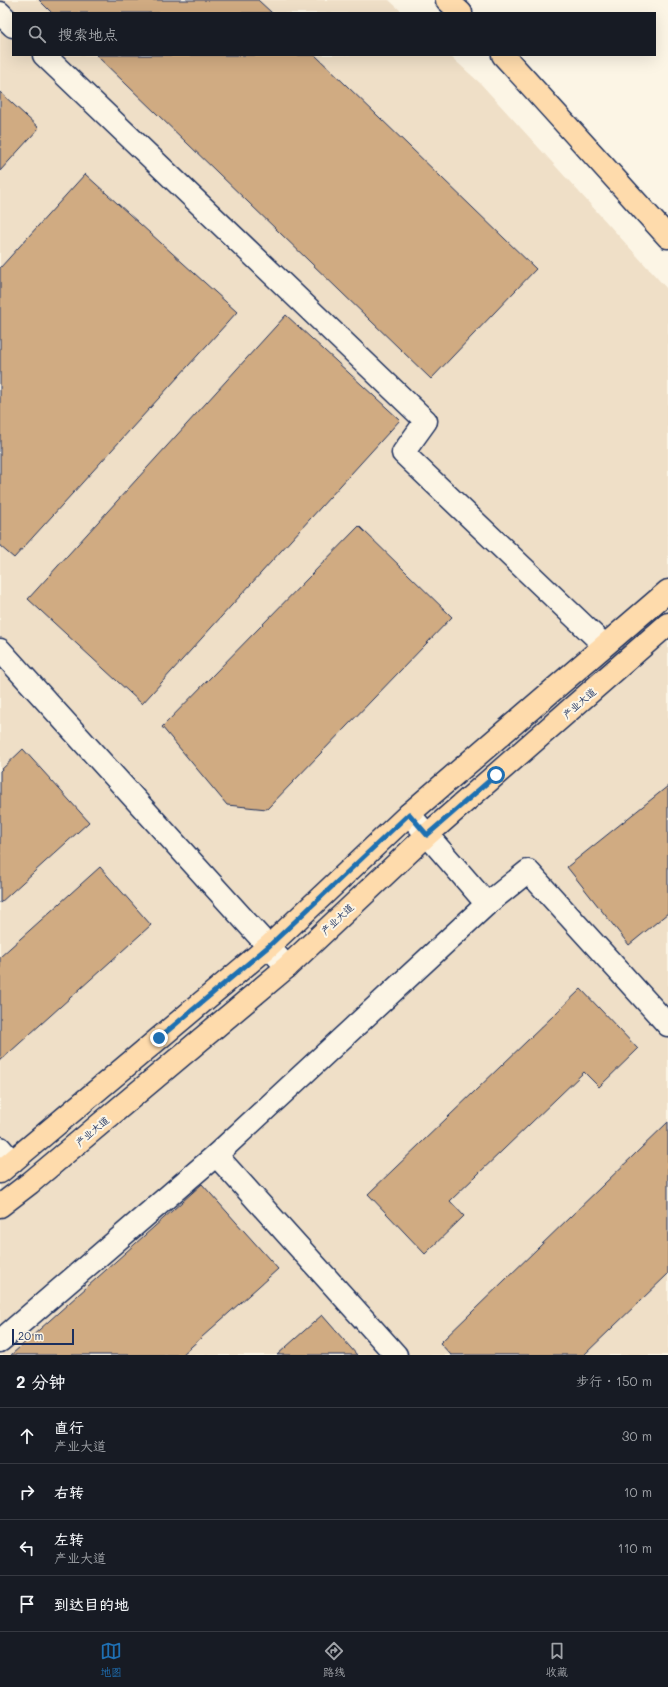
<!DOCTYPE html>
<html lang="zh">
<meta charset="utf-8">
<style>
body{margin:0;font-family:Mali,"LXGW WenKai TC",sans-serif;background:#20242c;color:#f1f3f6}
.scale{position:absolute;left:12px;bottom:10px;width:62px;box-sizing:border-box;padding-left:4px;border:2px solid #1b2f5e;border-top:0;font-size:11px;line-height:14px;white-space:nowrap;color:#1b2f5e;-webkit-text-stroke:3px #fcf5e5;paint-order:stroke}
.stop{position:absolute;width:12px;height:12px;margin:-9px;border:3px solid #1f6fb2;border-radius:50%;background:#fff}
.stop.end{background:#1f6fb2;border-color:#fff;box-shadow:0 1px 4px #0008}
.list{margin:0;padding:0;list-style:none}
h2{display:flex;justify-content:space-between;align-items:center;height:52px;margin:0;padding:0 16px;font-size:17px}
h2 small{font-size:13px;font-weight:400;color:#9ea1a6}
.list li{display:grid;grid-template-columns:26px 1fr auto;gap:12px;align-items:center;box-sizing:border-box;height:56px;padding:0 16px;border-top:1px solid #363941}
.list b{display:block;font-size:15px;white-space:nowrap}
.list p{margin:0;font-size:13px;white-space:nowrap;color:#9ea1a6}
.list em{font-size:13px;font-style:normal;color:#9ea1a6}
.icon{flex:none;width:22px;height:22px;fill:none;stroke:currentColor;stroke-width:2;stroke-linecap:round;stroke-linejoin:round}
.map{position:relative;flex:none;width:668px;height:1355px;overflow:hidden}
.search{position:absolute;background:#171b24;box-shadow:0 4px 16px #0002;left:12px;right:12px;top:12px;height:44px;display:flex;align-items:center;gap:10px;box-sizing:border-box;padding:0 14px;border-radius:0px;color:#9ea1a6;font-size:15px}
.sheet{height:276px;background:#171b24}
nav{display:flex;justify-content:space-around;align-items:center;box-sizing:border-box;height:56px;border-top:1px solid #363941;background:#171b24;font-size:11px;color:#9ea1a6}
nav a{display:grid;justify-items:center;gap:2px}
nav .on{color:#1f6fb2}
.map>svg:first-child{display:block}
.built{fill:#efdfc7}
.building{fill:#d0ab82;stroke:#1b2f5e}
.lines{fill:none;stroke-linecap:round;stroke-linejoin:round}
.minor-casing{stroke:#1b2f5e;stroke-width:25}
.major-casing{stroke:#1b2f5e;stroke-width:25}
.minor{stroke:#fcf5e5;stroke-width:22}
.major{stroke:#fedbac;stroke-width:22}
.route{stroke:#1f6fb2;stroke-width:5}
.labels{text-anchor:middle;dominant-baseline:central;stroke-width:4;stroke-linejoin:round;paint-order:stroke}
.street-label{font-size:10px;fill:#1b2f5e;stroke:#fcf5e5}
</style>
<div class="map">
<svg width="668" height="1355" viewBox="0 0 668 1355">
<rect width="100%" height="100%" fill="#fcf5e5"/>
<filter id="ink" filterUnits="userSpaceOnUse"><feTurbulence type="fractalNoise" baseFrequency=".025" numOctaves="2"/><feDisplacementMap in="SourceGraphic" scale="8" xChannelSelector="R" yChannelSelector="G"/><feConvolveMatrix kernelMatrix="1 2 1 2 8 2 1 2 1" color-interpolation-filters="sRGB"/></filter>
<g filter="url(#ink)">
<polygon class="built" points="0,0 389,0 403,13 13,13 13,55 449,55 480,83 668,290 668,1355 0,1355"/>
<g class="building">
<polygon points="39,0 258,0 272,13 52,13"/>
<polygon points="96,55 315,55 536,269 431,379"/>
<polygon points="0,92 39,128 0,171"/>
<polygon points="85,174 237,312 14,558 0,546 0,268"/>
<polygon points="286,315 400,420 142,704 28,599"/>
<polygon points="359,526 452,617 267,809 227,805 162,727"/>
<polygon points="23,749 89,822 0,903 0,771"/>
<polygon points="668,786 668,913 629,945 567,867"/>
<polygon points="100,867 151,925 0,1061 0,957"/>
<polygon points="581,989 638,1049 599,1087 584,1072 450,1201 464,1216 425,1254 368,1194"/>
<polygon points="668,1122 668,1274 584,1355 451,1355 440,1343"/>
<polygon points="202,1184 278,1269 182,1355 11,1355"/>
<polygon points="322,1315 357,1355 277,1355"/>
</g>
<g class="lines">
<g class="minor-casing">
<g id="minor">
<polyline points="0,13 13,26"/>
<polyline points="44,55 426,421 403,453 604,645"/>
<polyline points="0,650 287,967"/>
<polyline points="409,814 487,904"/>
<polyline points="0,1148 12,1162"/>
<polyline points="216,1155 396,1355"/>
<polyline points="0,1341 216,1155 487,904 528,871 668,1025"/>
</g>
</g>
<g class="major-casing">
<g id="major">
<polyline points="447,0 461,13"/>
<polyline points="503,55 668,237"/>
<polyline points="0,1172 269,946 409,814 668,591"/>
<polyline points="0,1206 30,1183 287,967 427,835 668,624"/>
</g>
</g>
<use href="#minor" class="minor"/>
<use href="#major" class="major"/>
</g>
</g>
<g class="lines" filter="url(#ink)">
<polyline class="route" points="159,1038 269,946 409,814 427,835 496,775"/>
</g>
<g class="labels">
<g class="street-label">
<text transform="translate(579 703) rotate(-41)">产业大道</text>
<text transform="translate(337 919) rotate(-43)">产业大道</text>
<text transform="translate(92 1131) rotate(-40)">产业大道</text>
</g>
</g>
</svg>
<div class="scale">20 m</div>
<div class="stop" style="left:496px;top:775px"></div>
<div class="stop end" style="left:159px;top:1038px"></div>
<div class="search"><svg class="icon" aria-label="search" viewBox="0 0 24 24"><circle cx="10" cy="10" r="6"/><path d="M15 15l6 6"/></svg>搜索地点</div>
</div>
<section class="sheet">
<h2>2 分钟<small>步行 · 150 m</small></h2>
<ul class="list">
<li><svg class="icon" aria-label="ahead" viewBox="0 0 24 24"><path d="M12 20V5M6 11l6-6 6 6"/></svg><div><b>直行</b><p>产业大道</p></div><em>30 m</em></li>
<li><svg class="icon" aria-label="right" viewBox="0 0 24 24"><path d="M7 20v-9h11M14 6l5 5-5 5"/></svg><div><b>右转</b></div><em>10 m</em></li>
<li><svg class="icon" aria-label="left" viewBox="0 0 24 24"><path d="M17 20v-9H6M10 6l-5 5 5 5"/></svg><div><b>左转</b><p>产业大道</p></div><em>110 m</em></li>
<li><svg class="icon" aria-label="arrive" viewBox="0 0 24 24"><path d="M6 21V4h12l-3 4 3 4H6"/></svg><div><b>到达目的地</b></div></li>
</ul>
</section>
<nav>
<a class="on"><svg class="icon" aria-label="map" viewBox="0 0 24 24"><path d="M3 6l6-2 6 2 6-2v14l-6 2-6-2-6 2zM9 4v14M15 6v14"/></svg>地图</a>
<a><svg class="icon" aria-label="directions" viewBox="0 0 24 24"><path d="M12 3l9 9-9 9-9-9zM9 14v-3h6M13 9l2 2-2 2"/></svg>路线</a>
<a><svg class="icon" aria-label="saved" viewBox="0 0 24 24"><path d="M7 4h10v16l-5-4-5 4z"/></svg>收藏</a>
</nav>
